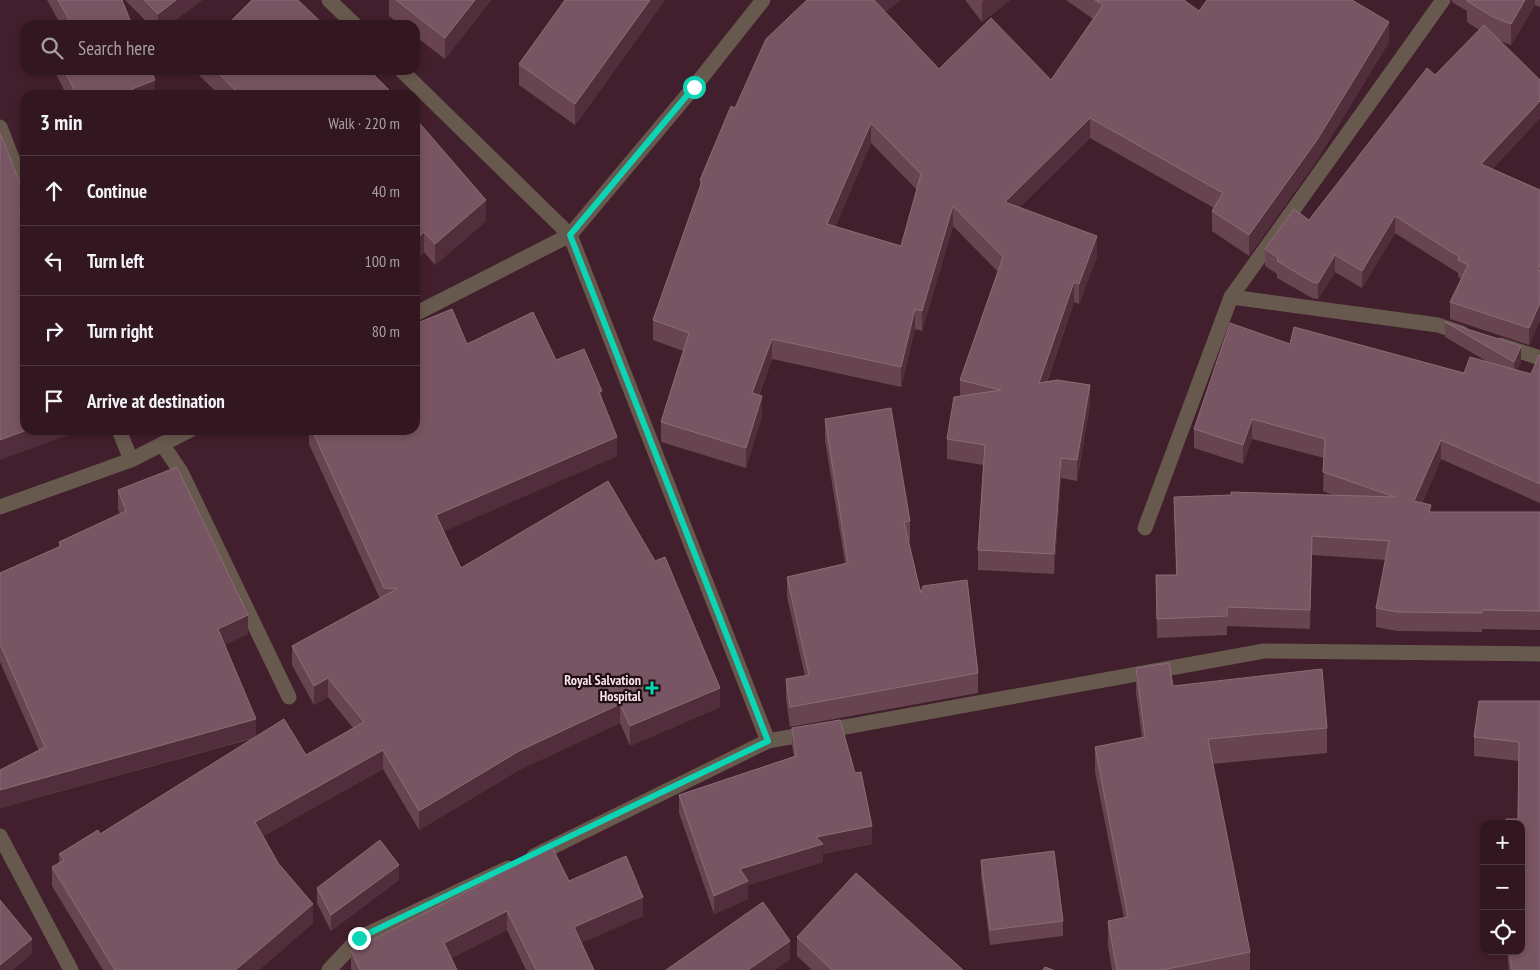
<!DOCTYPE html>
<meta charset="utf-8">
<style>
body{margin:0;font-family:"PT Sans Narrow",sans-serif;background:#3a202a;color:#f1f3f6}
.controls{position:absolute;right:15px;bottom:15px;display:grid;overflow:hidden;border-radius:10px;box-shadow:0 2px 8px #0003}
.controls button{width:45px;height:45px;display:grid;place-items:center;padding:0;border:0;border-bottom:1px solid #4d363f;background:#321721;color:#f1f3f6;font:25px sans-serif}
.stop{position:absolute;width:15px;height:15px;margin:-11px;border:4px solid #0cd5b5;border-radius:50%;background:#fff}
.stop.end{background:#0cd5b5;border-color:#fff;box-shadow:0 1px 5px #0008}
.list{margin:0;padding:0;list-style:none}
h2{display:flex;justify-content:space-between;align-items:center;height:65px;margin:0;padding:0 20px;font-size:21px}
h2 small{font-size:16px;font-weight:400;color:#a89fa5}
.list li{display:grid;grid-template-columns:32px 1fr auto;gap:15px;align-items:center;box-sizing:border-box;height:70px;padding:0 20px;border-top:1px solid #4d363f}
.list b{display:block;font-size:19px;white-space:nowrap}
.list em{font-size:16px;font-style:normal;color:#a89fa5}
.icon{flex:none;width:28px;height:28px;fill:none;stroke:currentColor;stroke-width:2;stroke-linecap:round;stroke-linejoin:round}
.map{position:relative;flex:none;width:1540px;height:970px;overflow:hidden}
.search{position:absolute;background:#321721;box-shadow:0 2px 8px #0003;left:20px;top:20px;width:400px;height:55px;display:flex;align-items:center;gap:12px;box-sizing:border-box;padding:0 18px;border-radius:15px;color:#a89fa5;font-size:19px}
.panel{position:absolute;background:#321721;box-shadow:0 2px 8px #0003;left:20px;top:90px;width:400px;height:345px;border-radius:15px}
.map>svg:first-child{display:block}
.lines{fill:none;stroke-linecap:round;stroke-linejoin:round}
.street{stroke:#68594e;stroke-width:15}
.wall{fill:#684451;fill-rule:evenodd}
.shaded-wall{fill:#522e3c}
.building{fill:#785562;stroke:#8c6b77;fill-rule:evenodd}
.route{stroke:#0cd5b5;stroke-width:6}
.poi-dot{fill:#0cd5b5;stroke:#1e0f14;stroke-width:2}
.labels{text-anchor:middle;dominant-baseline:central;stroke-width:4.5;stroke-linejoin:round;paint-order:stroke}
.poi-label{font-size:14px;font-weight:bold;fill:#f9e1e8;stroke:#1e0f14;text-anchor:end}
</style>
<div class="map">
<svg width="1540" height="970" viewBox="0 0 1540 970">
<rect width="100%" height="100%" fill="#421f2c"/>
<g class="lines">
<g class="street">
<polyline points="329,0 355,25"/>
<polyline points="401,70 570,235 768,741"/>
<polyline points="0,127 25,191"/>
<polyline points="1231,297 1438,325 1462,333"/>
<polyline points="415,314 570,235 694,87 763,0"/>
<polyline points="1501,345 1540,358"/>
<polyline points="119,430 131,460"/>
<polyline points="162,444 181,472 289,697"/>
<polyline points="0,507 131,460 190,430"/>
<polyline points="1145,528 1231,297 1443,0"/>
<polyline points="0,836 71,970"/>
<polyline points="534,856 768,741 1264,651 1540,654"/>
<polyline points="329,970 359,938 508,868"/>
</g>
</g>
<g class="wall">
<polygon points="47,0 122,0 132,25 61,25"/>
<polygon points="125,0 202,0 169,25 150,25"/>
<polygon points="389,0 491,0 445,59 415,36 415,25 401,25 389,16"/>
<polygon points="565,0 665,0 575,125 519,85 519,64"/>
<path d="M807 0H901L885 12 939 69 1051 80 1093 19 1066 0H1184L1199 11 1389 42 1317 160 1249 256 1212 231V211L1214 208 1090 138 1020 207 1097 256 1079 304 1074 302 1047 382 1090 405 1077 481 1061 478 1054 574 978 570V550L983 465 947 459V439L960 396V380L998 272 953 226 922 331 915 329 901 387 772 359 759 395 762 416 746 468 661 442V422L683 351 653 340V320L700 188V180L735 108ZM871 143 917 190 901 246 835 227Z"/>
<polygon points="965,0 1010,0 982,22"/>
<polygon points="1452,0 1540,0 1540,7 1535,5 1511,45 1500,41 1540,80 1540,118 1492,169 1540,190 1540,320 1529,345 1450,319 1450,302 1462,279 1458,277 1458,273 1395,233 1362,288 1335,272 1318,299 1312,298 1277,278 1277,274 1265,266 1265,249 1309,220 1435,75 1479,30 1467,22 1467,11 1452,2"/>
<polygon points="54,70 151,70 155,95 65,92"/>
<polygon points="198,70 369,70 394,95 219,95 198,74"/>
<polygon points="415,118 486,221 435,265 424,252 415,261"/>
<polygon points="1445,322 1521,362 1517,370 1531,374 1540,356 1540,503 1441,459 1422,503 1431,512 1540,512 1540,630 1482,629 1482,632 1397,631 1376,627 1376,608 1386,560 1312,555 1310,629 1227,626 1227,635 1157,638 1156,575 1176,575 1174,497 1333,495 1323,491 1324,458 1252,439 1243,464 1194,448 1194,429 1290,344 1464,373 1486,361 1445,337"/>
<polygon points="467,344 556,360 602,399 617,456 444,531 461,568 720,707 630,746 620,723 519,770 419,830 383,769 263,836 313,923 259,970 103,970 52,886 52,867 59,863 59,854 100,834 255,738 0,808 0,770 39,751 0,662 0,573 59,547 59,542 120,514 118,509 118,490 248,634 224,645 256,737 306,755 353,728 328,697 314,705 292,665 292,646 380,599 309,444 309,430 415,430"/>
<polygon points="825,419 910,521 910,541 908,541 919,586 921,593 978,673 978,693 790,727 786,699 786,679 805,676 787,597 787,577 845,563 825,440"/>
<polygon points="1136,668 1173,686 1327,728 1327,753 1213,764 1250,952 1250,970 1112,970 1108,946 1108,921 1124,918 1095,772 1095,747 1142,737 1136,693"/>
<polygon points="1540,701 1540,970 1509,970 1507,951 1521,951 1518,819 1519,761 1474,756 1474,737"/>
<polygon points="792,728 872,844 823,854 823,862 748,885 748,899 714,914 679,813 679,795 794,757 792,746"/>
<polygon points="981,860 1063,921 1063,936 990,945 981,876"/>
<polygon points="490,876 569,881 643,916 581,943 594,970 526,970 507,930 451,958 457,970 351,970 351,951 490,880"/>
<polygon points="399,880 331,931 317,903 317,888"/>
<polygon points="797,937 963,970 812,970 797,956"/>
</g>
<g class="shaded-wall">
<polygon points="176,0 202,0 169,25 158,25 158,14"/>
<polygon points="475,0 491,0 445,59 445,38"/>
<polygon points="650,0 665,0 575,125 575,104"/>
<polygon points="874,0 901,0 874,20"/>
<polygon points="984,0 1010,0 982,22 982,2"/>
<polygon points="1525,0 1535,0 1535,5 1511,45 1511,24"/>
<polygon points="1389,22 1389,42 1317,160 1249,256 1249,235"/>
<polygon points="155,80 155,95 132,95 132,89"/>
<polygon points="1540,101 1540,118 1481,180 1481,164"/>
<polygon points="1090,118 1090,138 1005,222 1005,202"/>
<polygon points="871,123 871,143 827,245 827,224"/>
<polygon points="486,200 486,221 435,265 435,244"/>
<polygon points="953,206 953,226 922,331 922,311"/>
<polygon points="25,210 25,230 19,212"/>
<polygon points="1395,216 1395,233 1362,288 1362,271"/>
<polygon points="424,232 424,252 415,261 415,240"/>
<polygon points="1097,236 1097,256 1079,304 1079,284"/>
<polygon points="1335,255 1335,272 1318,299 1318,283"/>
<polygon points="1074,282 1074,302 1039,403 1039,383"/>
<polygon points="1540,303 1540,320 1529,345 1529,328"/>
<polygon points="915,309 915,329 901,387 901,367"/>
<polygon points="772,339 772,359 752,413 752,393"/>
<polygon points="1521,346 1521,362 1514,378 1514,362"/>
<polygon points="1090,385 1090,405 1077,481 1077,460"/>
<polygon points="602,391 602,410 599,392"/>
<polygon points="762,396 762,416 746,468 746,448"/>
<polygon points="1252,419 1252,439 1243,464 1243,445"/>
<polygon points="27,430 82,430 0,460 0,440"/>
<polygon points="617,437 617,456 436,535 436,515"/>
<polygon points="1441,440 1441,459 1414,520 1414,501"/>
<polygon points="1061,458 1061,478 1054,574 1054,554"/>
<polygon points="1312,536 1312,555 1310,629 1310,610"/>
<polygon points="248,615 248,634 218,648 218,629"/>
<polygon points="328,678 328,697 314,705 314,686"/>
<polygon points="720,688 720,707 630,746 630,726"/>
<polygon points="620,704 620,723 519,770 419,830 419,811 519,751"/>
<polygon points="256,719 256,737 0,808 0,790"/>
<polygon points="383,750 383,769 255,841 255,822"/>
<polygon points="872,826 872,844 823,854 823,862 748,885 748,899 714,914 714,896 740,869 816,837"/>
<polygon points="399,865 399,880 331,931 331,915"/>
<polygon points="643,897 643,916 574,946 574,927"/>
<polygon points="313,904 313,923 259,970 235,970"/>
<polygon points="507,911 507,930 444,962 444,943"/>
<polygon points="32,939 32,954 13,970 0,970 0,965"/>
<polygon points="790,941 790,960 775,970 748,970"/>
</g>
<g class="building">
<polygon points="58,0 122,0 132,25 72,25"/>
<polygon points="144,0 176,0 158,14"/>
<polygon points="252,0 298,0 324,25 227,25"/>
<polygon points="396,0 475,0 445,38"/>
<polygon points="565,0 650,0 575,104 519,64"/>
<path d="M807 0H874L939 69 991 18 1051 80 1103 5 1095 0H1184L1199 11 1207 0H1352L1389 22 1317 140 1249 235 1212 211 1223 193 1090 118 1005 202 1097 236 1079 284 1074 282 1039 383 1057 380 1090 385 1077 460 1061 458 1054 554 978 550 985 445 947 439 954 397 1001 390 960 380 1003 257 953 206 922 311 915 309 901 367 772 339 752 393 762 396 746 448 661 422 689 333 653 320 702 181 700 180 731 106 735 108 766 39ZM871 123 921 174 901 246 827 224Z"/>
<polygon points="1467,0 1525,0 1511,24 1493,17 1467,1"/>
<polygon points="1484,25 1540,80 1540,101 1481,164 1540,190 1540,265 1538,270 1540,271 1540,303 1529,328 1450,302 1468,265 1458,260 1459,257 1395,216 1362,271 1335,255 1318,283 1312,282 1277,261 1278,258 1265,249 1294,209 1309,220 1427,68 1435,75"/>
<polygon points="64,70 151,70 155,80 132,89 134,95 60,95 74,89"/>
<polygon points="215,70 369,70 394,95 240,95"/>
<polygon points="415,118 486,200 435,244 424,232 415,240"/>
<polygon points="0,133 25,196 25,210 19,212 25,229 25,430 27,430 0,440"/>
<polygon points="452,309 467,344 533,312 556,360 584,349 602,391 599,392 617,437 436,515 461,568 608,481 655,561 665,557 720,688 630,726 620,704 519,751 419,811 383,750 255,822 278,863 313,904 245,962 235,970 115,970 52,867 64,860 59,854 98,830 100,834 284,719 306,755 364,722 328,678 314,686 292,646 397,589 384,588 312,430 415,430 415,324"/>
<polygon points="1445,322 1521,346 1514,362"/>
<polygon points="1230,323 1290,344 1294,327 1464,373 1470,357 1531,374 1539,355 1540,356 1540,484 1441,440 1414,501 1431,505 1429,512 1540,512 1540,611 1482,610 1482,613 1397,612 1376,608 1389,541 1312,536 1310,610 1227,607 1227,616 1157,619 1156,575 1177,575 1174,497 1231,495 1231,492 1395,497 1323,472 1325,439 1252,419 1243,445 1194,429"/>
<polygon points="891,408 910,521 904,522 919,586 921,593 923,586 967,580 978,673 790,707 786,679 809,675 787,577 848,563 825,419"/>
<polygon points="177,467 248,615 218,629 256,719 0,790 0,770 45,747 0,644 0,573 61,546 59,542 126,511 118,490"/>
<polygon points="1169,663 1173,686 1322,669 1327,728 1208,739 1250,952 1162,970 1117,970 1108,921 1128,917 1095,747 1145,737 1136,668"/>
<polygon points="1479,701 1540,701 1540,970 1512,970 1509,951 1521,951 1521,824 1505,824 1506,819 1518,819 1519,742 1474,737"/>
<polygon points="840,720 855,773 861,772 872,826 816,837 823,844 740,869 748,881 714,896 679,795 796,756 792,728"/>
<polygon points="380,840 399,865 331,915 317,888"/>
<polygon points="551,845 569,881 626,856 643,897 574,927 594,970 536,970 507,911 444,943 457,970 360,970 351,951 491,879 490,876"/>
<polygon points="1054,851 1063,921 990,930 981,860"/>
<polygon points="856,873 963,970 832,970 797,937"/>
<polygon points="0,900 32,939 0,965"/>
<polygon points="763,902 790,941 748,970 666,970"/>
<polygon points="1045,967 1053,970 1043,970"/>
</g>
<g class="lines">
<polyline class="route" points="359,938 768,741 570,235 694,87"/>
</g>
<path class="poi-dot" d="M649.5 680.5h5v5h5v5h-5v5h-5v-5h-5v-5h5z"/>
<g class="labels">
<g class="poi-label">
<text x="641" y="680">Royal Salvation<tspan x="641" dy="16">Hospital</tspan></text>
</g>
</g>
</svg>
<div class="controls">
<button>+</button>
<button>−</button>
<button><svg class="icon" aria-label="locate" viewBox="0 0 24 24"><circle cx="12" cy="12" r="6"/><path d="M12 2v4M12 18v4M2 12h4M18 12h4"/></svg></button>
</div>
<div class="stop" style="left:694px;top:87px"></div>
<div class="stop end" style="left:359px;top:938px"></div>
<div class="search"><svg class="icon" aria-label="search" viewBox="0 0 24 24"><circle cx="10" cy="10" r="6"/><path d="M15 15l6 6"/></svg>Search here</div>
<section class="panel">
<h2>3 min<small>Walk · 220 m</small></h2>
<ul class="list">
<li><svg class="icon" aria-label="ahead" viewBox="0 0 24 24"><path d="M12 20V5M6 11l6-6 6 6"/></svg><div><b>Continue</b></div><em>40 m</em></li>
<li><svg class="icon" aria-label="left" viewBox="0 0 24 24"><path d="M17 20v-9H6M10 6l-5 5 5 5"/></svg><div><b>Turn left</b></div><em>100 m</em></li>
<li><svg class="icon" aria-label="right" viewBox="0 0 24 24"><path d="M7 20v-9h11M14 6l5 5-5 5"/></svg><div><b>Turn right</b></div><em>80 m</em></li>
<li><svg class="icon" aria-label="arrive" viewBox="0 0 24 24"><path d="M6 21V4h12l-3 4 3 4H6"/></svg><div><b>Arrive at destination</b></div></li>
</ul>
</section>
</div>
